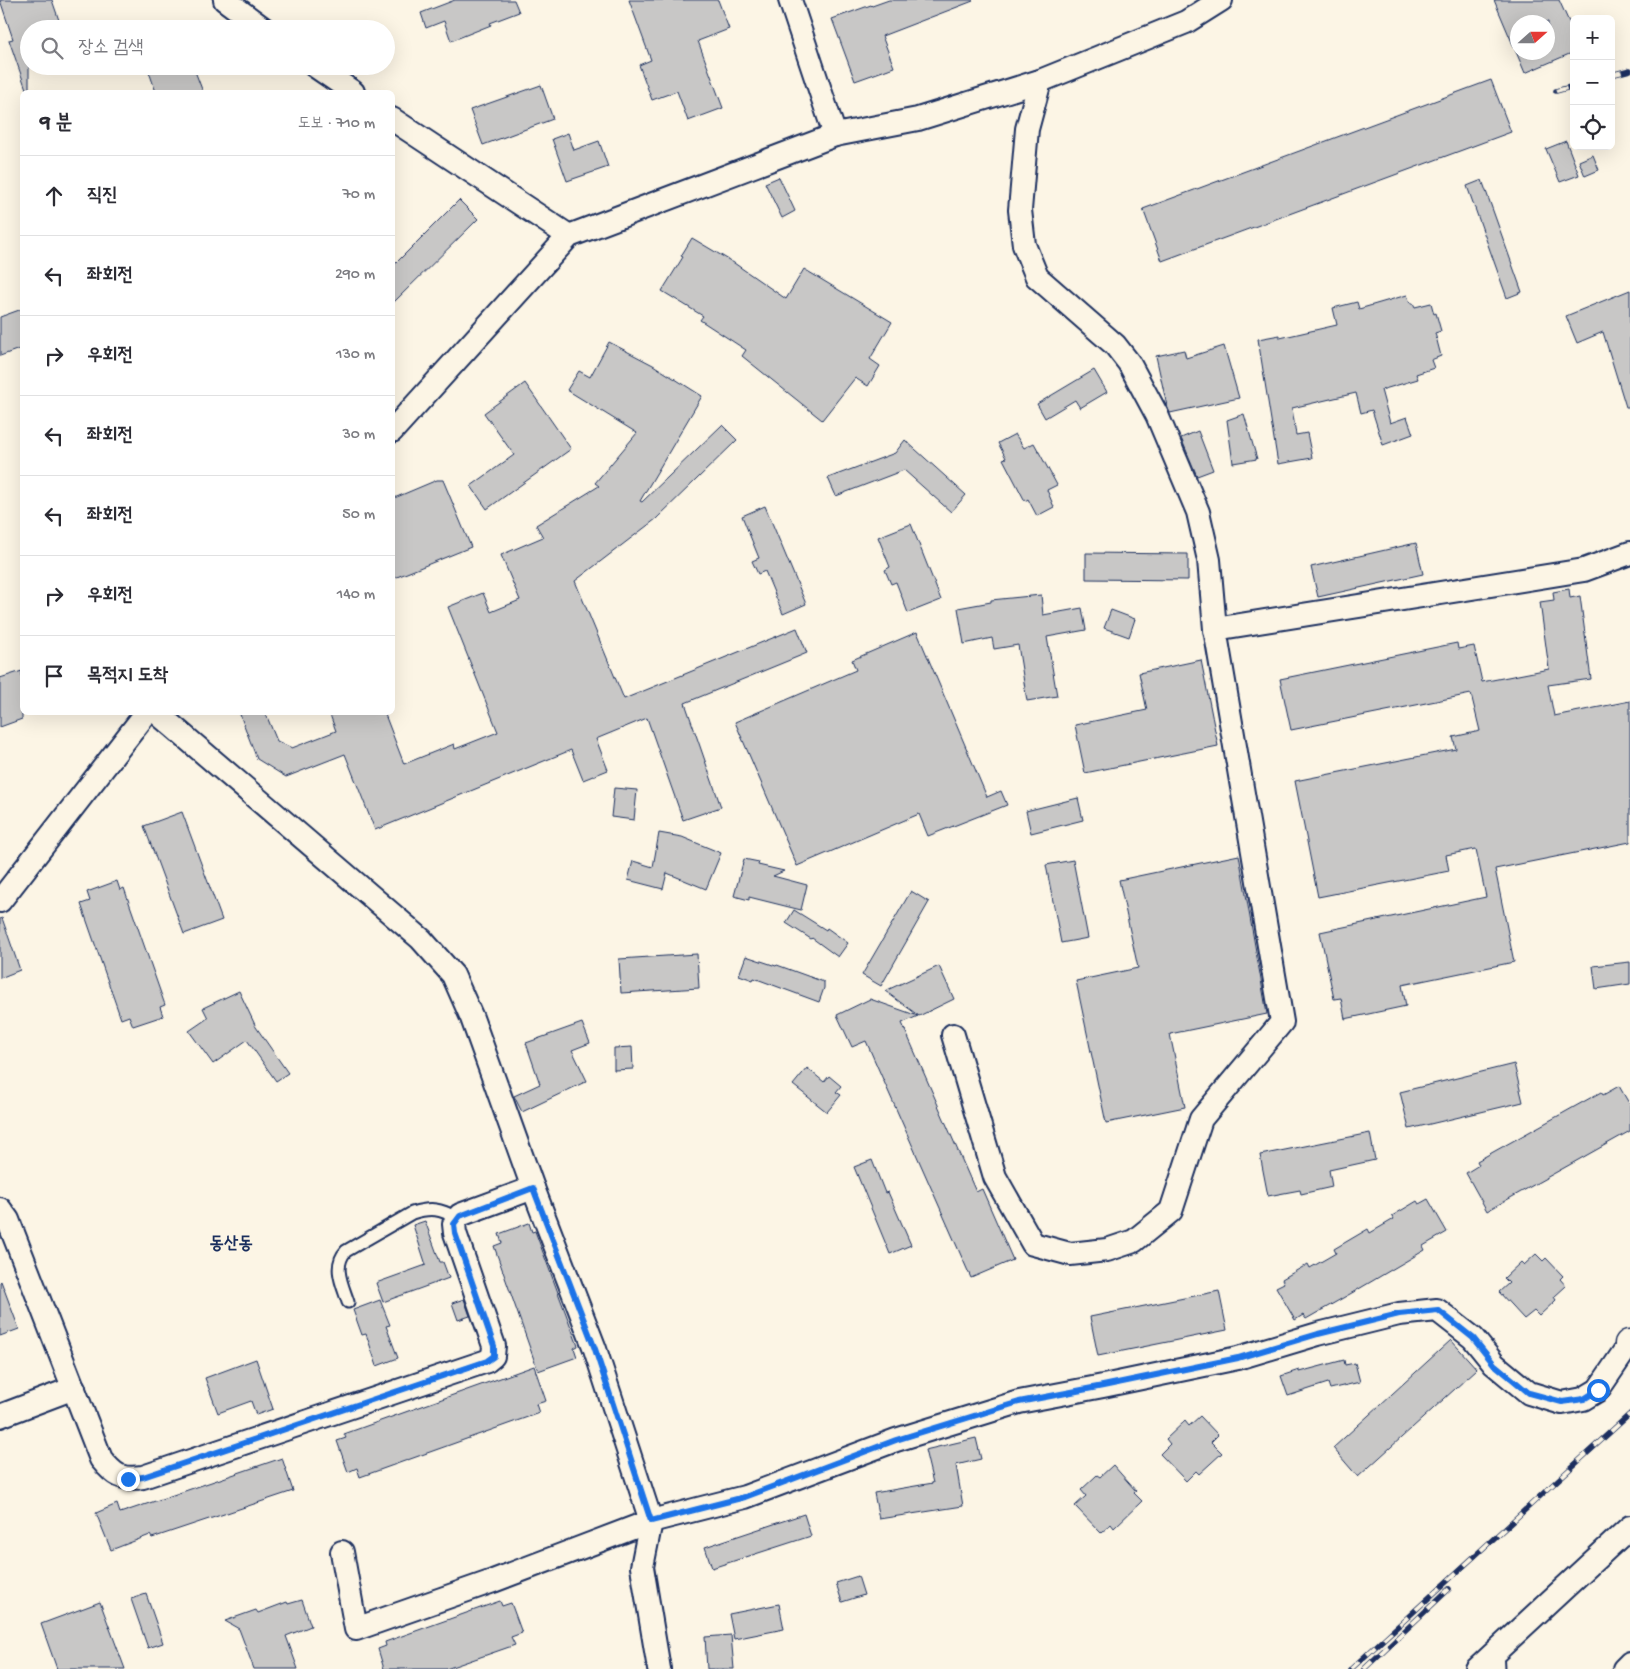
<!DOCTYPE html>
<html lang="ko">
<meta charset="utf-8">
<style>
body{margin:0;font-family:"Gochi Hand","Poor Story",sans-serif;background:#f7f7f7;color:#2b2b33}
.controls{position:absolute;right:15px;top:15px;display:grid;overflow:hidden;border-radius:8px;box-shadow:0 5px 20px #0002}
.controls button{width:45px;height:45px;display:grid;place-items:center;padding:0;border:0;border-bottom:1px solid #e1e1e2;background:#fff;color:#2b2b33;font:25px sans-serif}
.compass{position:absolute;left:1510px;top:15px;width:45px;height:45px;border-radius:50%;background:#fff;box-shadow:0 5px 20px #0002;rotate:69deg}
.stop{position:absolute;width:15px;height:15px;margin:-11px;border:4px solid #1a73e8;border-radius:50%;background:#fff}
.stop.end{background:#1a73e8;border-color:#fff;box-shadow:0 1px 5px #0008}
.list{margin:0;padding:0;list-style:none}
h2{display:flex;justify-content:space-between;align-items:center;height:65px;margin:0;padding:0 20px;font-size:21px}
h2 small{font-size:16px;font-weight:400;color:#7c7c81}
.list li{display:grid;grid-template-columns:32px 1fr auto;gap:15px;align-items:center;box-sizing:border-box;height:80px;padding:0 20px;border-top:1px solid #e1e1e2}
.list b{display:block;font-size:19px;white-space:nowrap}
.list em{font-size:16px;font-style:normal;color:#7c7c81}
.icon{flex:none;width:28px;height:28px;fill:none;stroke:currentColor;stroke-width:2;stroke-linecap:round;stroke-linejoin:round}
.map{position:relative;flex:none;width:1630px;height:1669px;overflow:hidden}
.search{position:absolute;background:#fff;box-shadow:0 5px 20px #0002;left:20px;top:20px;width:375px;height:55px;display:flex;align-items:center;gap:12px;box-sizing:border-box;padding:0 18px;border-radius:28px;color:#7c7c81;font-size:19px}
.panel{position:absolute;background:#fff;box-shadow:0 5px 20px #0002;left:20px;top:90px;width:375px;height:625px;border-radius:8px}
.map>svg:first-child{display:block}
.building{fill:#c8c7c6;stroke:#1b2f5e;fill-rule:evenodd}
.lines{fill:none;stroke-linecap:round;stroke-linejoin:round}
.service-casing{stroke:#1b2f5e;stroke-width:15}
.minor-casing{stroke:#1b2f5e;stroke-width:26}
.tertiary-casing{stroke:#1b2f5e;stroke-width:31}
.service{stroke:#fcf5e5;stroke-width:11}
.minor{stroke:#fcf5e5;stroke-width:22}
.tertiary{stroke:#fcf5e5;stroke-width:28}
.rail-casing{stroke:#1b2f5e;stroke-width:5.5}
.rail{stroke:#fcf5e5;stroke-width:4;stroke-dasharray:11;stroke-linecap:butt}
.route{stroke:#1a73e8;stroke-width:6}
.labels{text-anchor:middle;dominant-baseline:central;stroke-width:4;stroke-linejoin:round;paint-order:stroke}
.quarter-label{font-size:18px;font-weight:bold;fill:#1b2f5e;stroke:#fcf5e5}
</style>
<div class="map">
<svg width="1630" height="1669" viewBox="0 0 1630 1669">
<rect width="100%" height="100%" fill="#fcf5e5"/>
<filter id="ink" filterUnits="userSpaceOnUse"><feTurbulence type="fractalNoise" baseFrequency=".02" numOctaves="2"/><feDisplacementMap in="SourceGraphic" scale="10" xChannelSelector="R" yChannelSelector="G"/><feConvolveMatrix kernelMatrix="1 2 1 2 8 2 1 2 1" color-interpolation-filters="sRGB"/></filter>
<g filter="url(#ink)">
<g class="building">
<polygon points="0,0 52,0 62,29 29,29 29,89 26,89 9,40 13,39"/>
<polygon points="455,0 514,0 519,12 490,23 491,25 451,41 444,21 426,28 421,13"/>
<polygon points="629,0 718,0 729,29 698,41 723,108 688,121 677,91 652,100 639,65 651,60"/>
<polygon points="889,0 972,0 973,1 882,36 894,67 855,81 832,19 871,5 872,6"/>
<path d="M1494 0H1559L1574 33V52L1525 73ZM1518 22H1548V52H1518Z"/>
<polygon points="147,66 193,66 203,92 156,92"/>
<polygon points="1491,80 1511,132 1162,261 1143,209"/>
<polygon points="541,85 553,119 483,145 470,110"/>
<polygon points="568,133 574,150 599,141 608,167 567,181 552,139"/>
<polygon points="1566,141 1579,175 1560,182 1546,149"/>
<polygon points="1593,155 1599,170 1585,176 1579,161"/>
<polygon points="779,177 795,211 782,218 765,183"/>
<polygon points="1482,180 1522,292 1507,298 1467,186"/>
<polygon points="459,200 478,219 392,304 392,267"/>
<polygon points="692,238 734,263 786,299 804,269 892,322 870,359 880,366 868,386 855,378 822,420 742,356 746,350 700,320 703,316 662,291 683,257 681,256"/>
<polygon points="1630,290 1630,407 1626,407 1603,332 1577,343 1566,316"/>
<polygon points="1407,295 1410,303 1413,303 1415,307 1431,303 1434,314 1436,313 1441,331 1435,333 1441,356 1431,360 1434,368 1416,374 1418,379 1381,390 1390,423 1407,417 1413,434 1383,445 1372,410 1361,413 1356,393 1292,408 1296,435 1307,433 1312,458 1278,464 1258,339 1280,335 1280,338 1337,325 1333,308 1357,302 1359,309"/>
<polygon points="22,309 22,348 0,356 0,317"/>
<polygon points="609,342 653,365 702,396 640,501 642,502 722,425 737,440 656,519 575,581 624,699 797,628 807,653 685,703 721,807 683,820 647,718 596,739 608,770 583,780 571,750 375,830 345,754 286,777 257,759 239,712 265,712 277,741 292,748 336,731 329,712 384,712 404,764 454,744 455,749 498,732 448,607 483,593 491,612 520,600 501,555 543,537 536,525 599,486 595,483 637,433 567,390 579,371 590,377"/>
<polygon points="1224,346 1239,398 1170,413 1167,406 1156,356 1184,350 1186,358"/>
<polygon points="1094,370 1107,392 1080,408 1075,400 1045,418 1037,404"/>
<polygon points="525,383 571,449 487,509 471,486 514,455 484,413"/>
<polygon points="1244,414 1257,459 1233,463 1227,420"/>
<polygon points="1198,431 1213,470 1197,476 1181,438"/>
<polygon points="1015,434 1024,448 1034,443 1057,485 1047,490 1054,507 1037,516 1028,499 1025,501 1003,459 1006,458 998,443"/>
<polygon points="905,440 966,495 951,512 904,470 836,496 828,478 895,453"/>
<polygon points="437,480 443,480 471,547 392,579 392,499"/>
<polygon points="765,506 806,604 783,614 765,571 758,574 752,561 759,558 742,516"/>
<polygon points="911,524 941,600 908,613 896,582 891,584 885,570 890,567 878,537"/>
<polygon points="1416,543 1423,574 1318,597 1311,567"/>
<polygon points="1086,553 1188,554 1188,580 1086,579"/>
<polygon points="1569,589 1570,598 1580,596 1591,679 1548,685 1554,716 1630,701 1630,842 1495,869 1514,962 1402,985 1406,1006 1345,1019 1341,998 1334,999 1320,932 1486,897 1476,849 1446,855 1449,871 1318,897 1295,781 1456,749 1453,737 1480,731 1471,694 1291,730 1280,679 1457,643 1458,649 1474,646 1482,682 1549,669 1540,602 1554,600 1553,592"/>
<polygon points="1041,595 1043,615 1082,608 1086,630 1047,637 1057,696 1027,701 1018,645 994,649 992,638 964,644 958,608 991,602 991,600"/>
<polygon points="1111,610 1135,619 1129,637 1104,628"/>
<polygon points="917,632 987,797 1001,791 1007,805 928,836 919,814 797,866 735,722 856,670 852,660"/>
<polygon points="1201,660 1218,746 1085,773 1075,725 1147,710 1139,673"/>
<polygon points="22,671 22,719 0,727 0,678"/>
<polygon points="614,788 637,790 634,820 611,817"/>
<polygon points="1078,798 1083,820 1031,833 1026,811"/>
<polygon points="182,812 222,920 184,934 144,826"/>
<polygon points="659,833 682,837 721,853 706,889 667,873 663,889 628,880 633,861 653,867"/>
<polygon points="1239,855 1267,1014 1170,1034 1185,1107 1106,1123 1076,981 1138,968 1119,880"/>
<polygon points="744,859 759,862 758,865 784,871 773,876 807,885 801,910 749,897 749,900 734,896"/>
<polygon points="1073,860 1088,938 1061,943 1046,865"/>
<polygon points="117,881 120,890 124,888 165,1005 160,1007 163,1016 133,1026 129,1016 121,1019 81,904 90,901 87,892"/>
<polygon points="911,891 929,902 881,986 862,975"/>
<polygon points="794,910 826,930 827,928 848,943 838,957 812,938 811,939 786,923"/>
<polygon points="2,918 20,970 0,978 0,919"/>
<polygon points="697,954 699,988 621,993 619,959"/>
<polygon points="746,956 776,966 777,965 824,982 824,988 819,1002 754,978 753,980 739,975"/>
<polygon points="1630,962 1630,984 1596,989 1593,966"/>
<polygon points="939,966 954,999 919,1016 885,991"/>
<polygon points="239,991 256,1027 288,1073 276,1081 247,1040 213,1064 189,1031 208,1018 203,1008"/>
<polygon points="870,999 918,1016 902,1023 976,1192 982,1189 1013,1260 971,1278 866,1041 852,1047 837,1015"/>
<polygon points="582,1023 590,1043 572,1050 587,1081 522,1112 514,1096 540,1084 526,1043"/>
<polygon points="632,1047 633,1069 614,1070 614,1048"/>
<polygon points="1514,1064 1523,1102 1409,1129 1400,1092"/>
<polygon points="807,1068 824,1082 829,1076 841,1086 836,1092 841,1095 827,1112 793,1085"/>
<polygon points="1619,1086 1630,1105 1630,1131 1487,1211 1466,1173 1479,1165 1477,1161 1601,1092 1603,1095"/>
<polygon points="1370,1133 1375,1160 1329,1170 1332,1187 1301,1194 1300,1190 1268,1196 1260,1155"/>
<polygon points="872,1160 885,1193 888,1192 911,1245 890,1254 854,1167"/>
<polygon points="1428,1199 1447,1232 1423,1246 1425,1250 1357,1290 1306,1319 1303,1315 1295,1320 1276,1287 1284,1283 1282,1279 1308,1264 1310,1268 1336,1253 1334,1249 1368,1229 1370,1233 1394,1219 1392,1216 1417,1201 1419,1204"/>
<polygon points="425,1221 440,1262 443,1262 449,1278 383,1302 376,1283 426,1265 413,1225"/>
<polygon points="529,1223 532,1232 535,1231 578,1346 574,1348 577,1357 538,1371 494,1246 502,1243 499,1234"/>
<polygon points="1536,1254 1543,1261 1546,1258 1563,1276 1560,1279 1566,1286 1554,1297 1556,1300 1539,1316 1534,1311 1524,1319 1499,1292 1509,1283 1504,1278 1521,1262 1524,1265"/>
<polygon points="1,1281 19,1329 0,1336 0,1282"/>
<polygon points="1219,1291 1227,1330 1098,1356 1090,1317"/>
<polygon points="464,1299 470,1316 458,1320 452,1303"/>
<polygon points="380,1300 390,1325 386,1326 398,1358 377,1366 366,1334 362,1335 353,1310"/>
<polygon points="1451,1340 1477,1369 1358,1477 1333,1448"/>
<polygon points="256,1359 273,1409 256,1415 251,1401 218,1413 205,1378"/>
<polygon points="1344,1360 1345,1365 1355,1363 1360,1382 1330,1389 1328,1383 1288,1396 1281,1376 1299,1370 1299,1372"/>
<polygon points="534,1366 546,1401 536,1404 539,1413 360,1477 357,1468 348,1472 337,1441 346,1438 344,1434"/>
<polygon points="1200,1416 1218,1435 1211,1442 1222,1453 1199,1474 1196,1471 1186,1481 1160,1454 1170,1444 1166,1439 1185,1421 1189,1426"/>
<polygon points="976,1438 981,1459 956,1465 963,1506 879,1519 874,1493 933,1483 925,1450"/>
<polygon points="282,1458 293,1491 152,1538 150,1535 111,1550 96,1513 117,1504 120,1513"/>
<polygon points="1113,1465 1136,1491 1134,1493 1142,1501 1114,1528 1111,1524 1101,1533 1075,1506 1086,1496 1081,1490 1097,1475 1100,1477"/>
<polygon points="804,1514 811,1536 712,1568 705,1547"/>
<polygon points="858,1576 864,1595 842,1602 836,1583"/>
<polygon points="146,1594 163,1643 148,1648 131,1599"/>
<polygon points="302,1600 311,1626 286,1636 298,1669 254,1669 239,1629 225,1621 256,1610 258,1613 287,1602 288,1604"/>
<polygon points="500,1601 502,1606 511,1603 522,1633 511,1637 515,1645 446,1669 384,1669 378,1649 386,1646 385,1642"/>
<polygon points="100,1602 125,1669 57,1669 41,1624"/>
<polygon points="779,1604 784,1629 734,1639 729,1614"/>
<polygon points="731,1635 734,1669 707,1669 705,1637"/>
</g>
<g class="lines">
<g class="service-casing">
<g id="service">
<path d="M348 1302C343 1286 332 1266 346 1251L412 1213C432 1207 440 1209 457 1218"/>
<polyline points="1497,1650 1498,1669"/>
</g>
</g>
<g class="minor-casing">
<g id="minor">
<polyline points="225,0 264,29"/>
<polyline points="790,0 835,135"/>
<polyline points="315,66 353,92"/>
<polyline points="1040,81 1027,129 1020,210 1024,245 1037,277 1115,345 1129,363 1157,415 1198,512 1209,560 1215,629"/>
<polyline points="392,119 569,236"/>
<polyline points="392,431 569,236 835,135 918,119 1040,81 1186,22 1221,0"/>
<polyline points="156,712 421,939 453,975 472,1018 533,1188 595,1349 651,1521 642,1567 659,1669"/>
<polyline points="0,901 147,712"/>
<polyline points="953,1035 995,1177 1033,1244 1070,1254 1107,1250 1134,1241 1171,1211 1201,1119 1282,1022 1215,629 1584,570 1630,553"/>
<path d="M0 1209 8 1220 101 1459C115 1476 121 1480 143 1477L487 1361 493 1356 494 1346 455 1233 454 1224 460 1215 533 1188"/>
<polyline points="0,1416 74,1388"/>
<polyline points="342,1552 356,1629 493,1581 651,1521 745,1497 896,1440 1019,1402 1103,1386 1238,1358 1318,1334 1399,1314 1437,1310 1473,1338 1494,1364 1529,1393 1562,1403 1583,1399 1598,1390 1630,1343"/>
<polyline points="1477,1669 1630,1527"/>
<polyline points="1624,1669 1630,1663"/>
</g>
</g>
<g class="tertiary-casing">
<polyline id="tertiary" points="1629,1344 1630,1344"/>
</g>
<use href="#service" class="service"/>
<use href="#minor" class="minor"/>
<use href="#tertiary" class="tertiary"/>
<g class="rail-casing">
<g id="rail">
<polyline points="1611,75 1630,70"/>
<polyline points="1556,91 1574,86"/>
<polyline points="1351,1669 1630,1414"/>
<polyline points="1364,1669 1449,1589"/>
</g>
</g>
<use href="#rail" class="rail"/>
</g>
</g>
<g class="lines" filter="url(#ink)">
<polyline class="route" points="128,1479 143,1477 487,1361 494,1356 494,1346 455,1233 454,1224 460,1216 533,1188 595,1349 651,1521 745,1497 896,1440 1019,1402 1103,1386 1238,1358 1318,1334 1399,1314 1438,1310 1473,1338 1494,1364 1529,1393 1562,1402 1584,1399 1598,1390"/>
</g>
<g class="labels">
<g class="quarter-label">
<text x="231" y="1244">동산동</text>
</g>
</g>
</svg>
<div class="controls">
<button>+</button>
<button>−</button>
<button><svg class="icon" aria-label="locate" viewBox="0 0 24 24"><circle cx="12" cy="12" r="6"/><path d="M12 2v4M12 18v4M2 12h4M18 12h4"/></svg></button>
</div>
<svg class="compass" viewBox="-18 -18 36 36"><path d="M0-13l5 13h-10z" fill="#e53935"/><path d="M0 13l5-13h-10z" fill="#7c7c81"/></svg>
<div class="stop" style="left:1598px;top:1390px"></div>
<div class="stop end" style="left:128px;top:1479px"></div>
<div class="search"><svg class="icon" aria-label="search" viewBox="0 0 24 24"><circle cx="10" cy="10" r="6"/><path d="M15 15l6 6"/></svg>장소 검색</div>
<section class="panel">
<h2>9 분<small>도보 · 710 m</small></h2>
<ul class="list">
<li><svg class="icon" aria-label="ahead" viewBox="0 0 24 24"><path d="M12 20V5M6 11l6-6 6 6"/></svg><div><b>직진</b></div><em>70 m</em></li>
<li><svg class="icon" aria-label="left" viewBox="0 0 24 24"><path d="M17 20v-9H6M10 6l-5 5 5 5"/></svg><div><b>좌회전</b></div><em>290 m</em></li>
<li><svg class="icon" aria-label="right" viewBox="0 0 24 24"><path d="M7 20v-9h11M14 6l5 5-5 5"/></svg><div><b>우회전</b></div><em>130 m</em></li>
<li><svg class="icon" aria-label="left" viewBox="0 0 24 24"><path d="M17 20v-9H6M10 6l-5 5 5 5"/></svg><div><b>좌회전</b></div><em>30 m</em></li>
<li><svg class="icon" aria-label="left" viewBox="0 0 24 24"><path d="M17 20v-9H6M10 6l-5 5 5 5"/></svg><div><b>좌회전</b></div><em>50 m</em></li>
<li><svg class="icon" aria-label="right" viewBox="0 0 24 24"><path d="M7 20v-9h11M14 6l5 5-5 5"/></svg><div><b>우회전</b></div><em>140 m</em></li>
<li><svg class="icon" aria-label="arrive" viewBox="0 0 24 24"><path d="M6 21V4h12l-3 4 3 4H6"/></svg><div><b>목적지 도착</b></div></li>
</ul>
</section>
</div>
